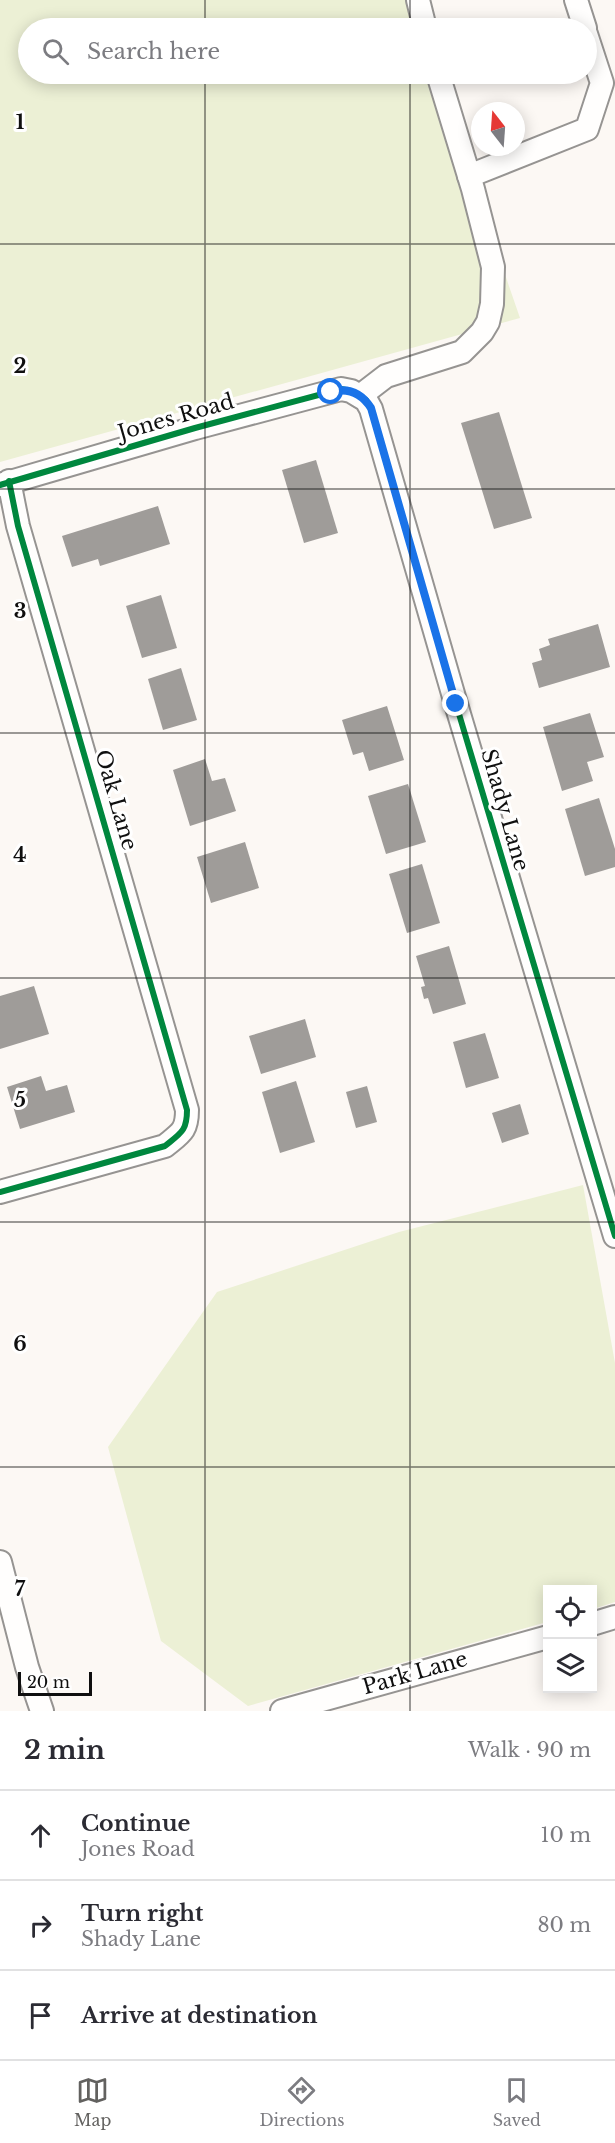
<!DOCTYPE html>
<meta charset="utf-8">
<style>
body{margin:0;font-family:"Libre Baskerville",serif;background:#f7f7f7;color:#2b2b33}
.controls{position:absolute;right:18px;bottom:18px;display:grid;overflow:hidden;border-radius:0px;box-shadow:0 3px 15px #0003}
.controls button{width:54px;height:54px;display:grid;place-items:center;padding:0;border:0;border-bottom:2px solid #e1e1e2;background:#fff;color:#2b2b33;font:30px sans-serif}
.compass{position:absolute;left:471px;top:102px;width:54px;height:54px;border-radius:50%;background:#fff;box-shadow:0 3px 15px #0003;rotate:343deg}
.scale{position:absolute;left:18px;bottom:15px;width:74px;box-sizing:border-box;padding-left:6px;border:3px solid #0f0f0f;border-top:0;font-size:16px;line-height:21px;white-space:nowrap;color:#0f0f0f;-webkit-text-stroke:4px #fff;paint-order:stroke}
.stop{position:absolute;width:18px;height:18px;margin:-14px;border:4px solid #1a73e8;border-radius:50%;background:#fff}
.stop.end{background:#1a73e8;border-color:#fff;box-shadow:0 2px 6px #0008}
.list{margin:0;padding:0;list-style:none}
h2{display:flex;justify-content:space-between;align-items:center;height:78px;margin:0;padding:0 24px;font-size:26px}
h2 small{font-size:20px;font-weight:400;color:#7c7c81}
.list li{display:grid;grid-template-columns:39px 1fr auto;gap:18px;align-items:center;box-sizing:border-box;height:90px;padding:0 24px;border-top:2px solid #e1e1e2}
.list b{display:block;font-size:22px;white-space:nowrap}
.list p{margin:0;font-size:20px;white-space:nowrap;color:#7c7c81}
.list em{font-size:20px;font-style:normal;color:#7c7c81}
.icon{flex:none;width:33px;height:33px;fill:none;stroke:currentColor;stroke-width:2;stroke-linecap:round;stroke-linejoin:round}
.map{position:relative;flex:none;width:615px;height:1711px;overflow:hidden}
.search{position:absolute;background:#fff;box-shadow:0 3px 15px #0003;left:18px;right:18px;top:18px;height:66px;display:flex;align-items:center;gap:15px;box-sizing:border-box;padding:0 21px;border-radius:33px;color:#7c7c81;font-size:22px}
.sheet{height:348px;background:#fff}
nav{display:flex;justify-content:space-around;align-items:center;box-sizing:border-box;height:84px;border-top:2px solid #e1e1e2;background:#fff;font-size:16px;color:#7c7c81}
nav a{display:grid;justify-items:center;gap:3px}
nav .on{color:#62615f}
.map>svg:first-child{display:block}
.green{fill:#ecf0d5}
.building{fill:#9f9c99}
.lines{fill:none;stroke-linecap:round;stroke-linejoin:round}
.minor-casing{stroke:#969492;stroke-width:26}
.minor{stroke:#fffefd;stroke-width:22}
.cycleway-casing{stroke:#fff;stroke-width:10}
.cycleway{stroke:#00873e;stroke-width:6}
.route{stroke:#1a73e8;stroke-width:8}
.grid{fill:none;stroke:#0f0f0f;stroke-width:1.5;stroke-opacity:0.55}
.labels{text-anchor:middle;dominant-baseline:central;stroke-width:6;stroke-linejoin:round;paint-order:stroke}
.street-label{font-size:21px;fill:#0f0f0f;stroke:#fff}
.grid-label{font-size:20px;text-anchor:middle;font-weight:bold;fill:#0f0f0f;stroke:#fff;stroke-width:6;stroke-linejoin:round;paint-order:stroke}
</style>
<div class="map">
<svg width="615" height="1711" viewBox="0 0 615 1711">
<rect width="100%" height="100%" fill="#fcf8f4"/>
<g class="green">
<polygon points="0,0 424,0 432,28 28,28 28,74 444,74 479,199 520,318 0,462"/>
<polygon points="583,1185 615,1363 615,1602 593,1609 592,1590 548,1590 547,1622 248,1706 161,1641 108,1447 217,1292 399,1232"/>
</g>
<g class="building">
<polygon points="499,412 532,518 494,529 461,423"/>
<polygon points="316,460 338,533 304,543 282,470"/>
<polygon points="158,506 170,544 100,566 98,559 72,567 62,536"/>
<polygon points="161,595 177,648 142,658 126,606"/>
<polygon points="598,624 610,667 539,688 532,663 542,660 539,649 550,645 548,639"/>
<polygon points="181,668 197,720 163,730 148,679"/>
<polygon points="387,706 404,760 369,771 363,752 353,755 342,720"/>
<polygon points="590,713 604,757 587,762 593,781 562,791 543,727"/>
<polygon points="205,759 212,781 225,778 236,811 190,826 173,770"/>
<polygon points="408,784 426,842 386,854 368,796"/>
<polygon points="599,798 615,849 615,867 585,876 565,809"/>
<polygon points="245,842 259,888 211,903 197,857"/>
<polygon points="422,864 440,923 407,933 389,874"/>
<polygon points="449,946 466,1004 433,1014 428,998 424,999 421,987 425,986 416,956"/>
<polygon points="34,986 49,1034 0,1049 0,996"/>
<polygon points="305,1019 316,1057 261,1074 249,1036"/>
<polygon points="485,1033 499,1078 466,1088 453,1042"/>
<polygon points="41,1076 46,1091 67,1085 75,1112 20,1129 7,1087"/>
<polygon points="296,1081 315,1142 280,1153 262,1092"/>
<polygon points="367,1086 377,1122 356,1128 346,1092"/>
<polygon points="520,1104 529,1134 502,1143 492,1113"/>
</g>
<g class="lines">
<g class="minor-casing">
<g id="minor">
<polyline points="418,0 425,28"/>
<polyline points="576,0 585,28"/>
<polyline points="469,176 587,129 602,83 586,34"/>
<polyline points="360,396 386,376 462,352 482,332 488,322 492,304 493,267 473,189 438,74"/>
<polyline points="0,485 195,428 341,389 351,391 366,400 371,409 456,704 615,1236"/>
<path d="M0 1192 165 1146C181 1133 187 1131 187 1110L18 526 9 481"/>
<polyline points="0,1562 27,1667 42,1711"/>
<polyline points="592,1624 615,1617"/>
<polyline points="282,1711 548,1637"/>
</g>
</g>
<use href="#minor" class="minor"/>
<g class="cycleway-casing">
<g id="cycleway">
<polyline points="0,485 195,428 341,389 351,391 366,400 371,409 456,704 615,1236"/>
<path d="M0 1192 165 1146C181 1133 187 1131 187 1110L18 526 9 481"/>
</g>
</g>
<use href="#cycleway" class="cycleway"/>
</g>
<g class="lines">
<path class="route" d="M331 392C349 387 362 394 371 408L456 704"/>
</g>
<path class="grid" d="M205 0V28M410 0V28M205 74V1711M410 74V1711M0 244H615M0 489H615M0 733H615M0 978H615M0 1222H615M0 1467H615"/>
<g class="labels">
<g class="street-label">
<text transform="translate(176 417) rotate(-16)">Jones Road</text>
<text transform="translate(116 800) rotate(74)">Oak Lane</text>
<text transform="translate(505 810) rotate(74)">Shady Lane</text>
<text transform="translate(415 1673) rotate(-16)">Park Lane</text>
</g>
</g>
<g class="grid-label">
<text x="20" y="129">1</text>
<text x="20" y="373">2</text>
<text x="20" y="618">3</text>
<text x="20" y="862">4</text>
<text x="20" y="1107">5</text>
<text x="20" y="1351">6</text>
<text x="20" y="1596">7</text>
</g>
</svg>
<div class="controls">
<button><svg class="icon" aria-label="locate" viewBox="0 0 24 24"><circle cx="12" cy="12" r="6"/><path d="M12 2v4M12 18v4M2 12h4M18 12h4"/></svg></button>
<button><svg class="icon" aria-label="layers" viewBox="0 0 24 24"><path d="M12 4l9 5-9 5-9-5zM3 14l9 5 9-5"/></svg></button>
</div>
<svg class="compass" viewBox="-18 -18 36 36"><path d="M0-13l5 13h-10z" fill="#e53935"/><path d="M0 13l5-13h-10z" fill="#7c7c81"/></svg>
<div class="scale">20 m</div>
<div class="stop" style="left:331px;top:392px"></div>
<div class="stop end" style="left:456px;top:704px"></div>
<div class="search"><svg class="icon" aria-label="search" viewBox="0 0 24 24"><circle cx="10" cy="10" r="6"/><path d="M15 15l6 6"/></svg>Search here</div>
</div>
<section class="sheet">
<h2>2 min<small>Walk · 90 m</small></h2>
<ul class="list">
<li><svg class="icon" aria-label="ahead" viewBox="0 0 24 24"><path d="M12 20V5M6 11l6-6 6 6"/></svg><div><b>Continue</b><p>Jones Road</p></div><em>10 m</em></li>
<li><svg class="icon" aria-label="right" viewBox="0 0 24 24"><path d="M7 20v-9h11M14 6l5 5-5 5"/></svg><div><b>Turn right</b><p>Shady Lane</p></div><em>80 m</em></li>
<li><svg class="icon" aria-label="arrive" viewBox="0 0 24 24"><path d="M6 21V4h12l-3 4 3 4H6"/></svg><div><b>Arrive at destination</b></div></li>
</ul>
</section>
<nav>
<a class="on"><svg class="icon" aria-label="map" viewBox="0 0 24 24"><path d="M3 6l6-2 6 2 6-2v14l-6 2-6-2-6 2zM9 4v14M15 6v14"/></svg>Map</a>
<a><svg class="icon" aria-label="directions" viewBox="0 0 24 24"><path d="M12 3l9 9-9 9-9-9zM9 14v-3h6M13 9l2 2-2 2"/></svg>Directions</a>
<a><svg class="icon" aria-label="saved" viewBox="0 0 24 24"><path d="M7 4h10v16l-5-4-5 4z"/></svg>Saved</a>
</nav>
